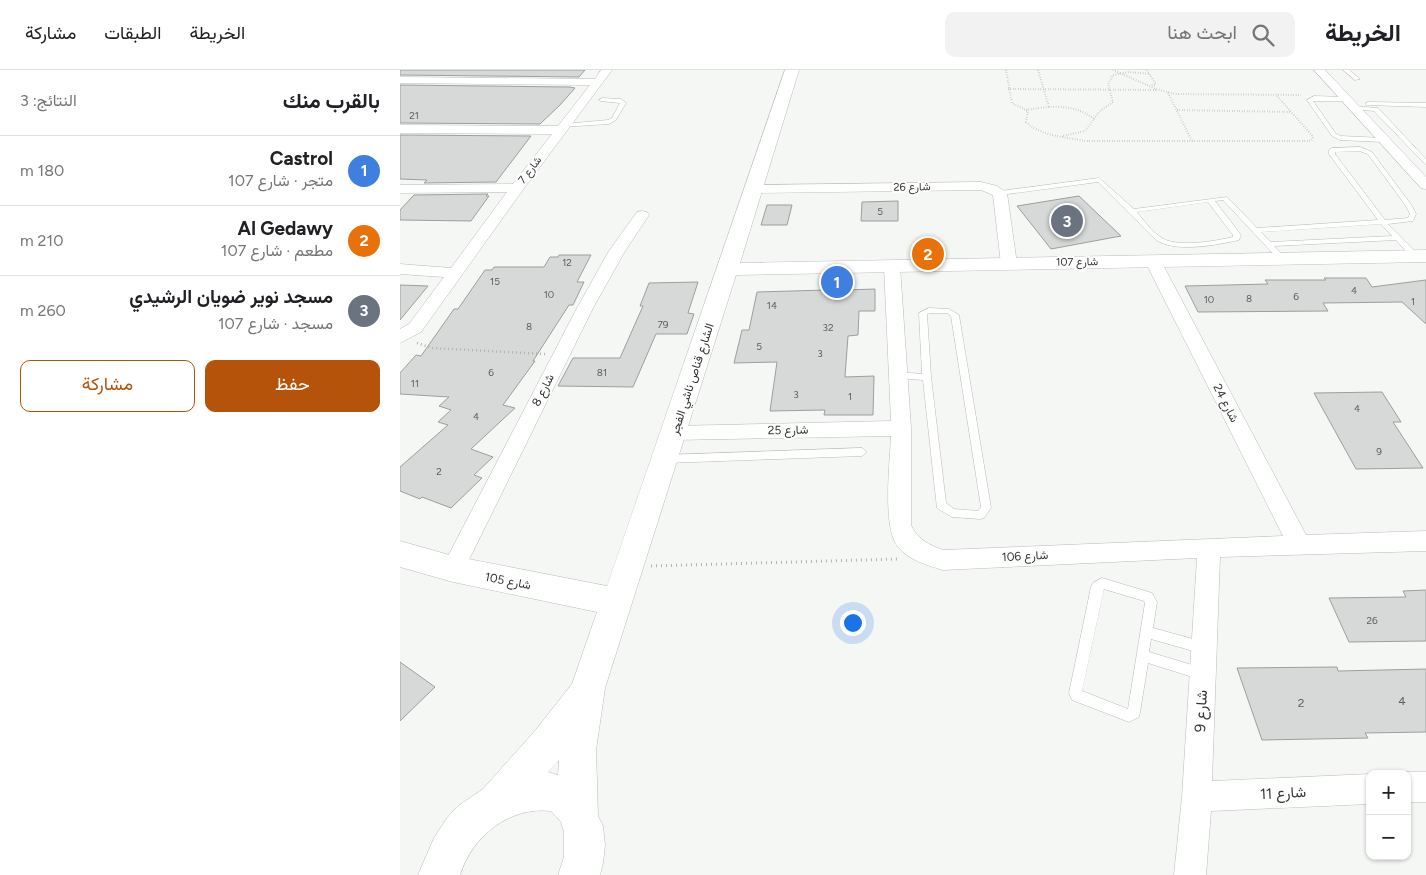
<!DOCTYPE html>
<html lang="ar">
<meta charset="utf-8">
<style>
body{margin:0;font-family:Figtree,Vazirmatn,sans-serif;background:#f2f2f2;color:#202124;direction:rtl}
.controls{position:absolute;right:15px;bottom:15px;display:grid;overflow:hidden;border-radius:10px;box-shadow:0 1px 4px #0004}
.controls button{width:45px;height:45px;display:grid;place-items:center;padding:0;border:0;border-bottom:1px solid #e0e0e0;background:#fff;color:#202124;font:25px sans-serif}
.you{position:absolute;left:452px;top:552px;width:18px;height:18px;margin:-12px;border:4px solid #fff;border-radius:50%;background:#1a73e8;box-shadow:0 0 0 8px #1a73e833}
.badge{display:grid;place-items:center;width:32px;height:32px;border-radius:50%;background:#b45309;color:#fff;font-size:16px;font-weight:700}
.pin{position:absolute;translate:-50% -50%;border:2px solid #fff;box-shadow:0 1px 5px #0006}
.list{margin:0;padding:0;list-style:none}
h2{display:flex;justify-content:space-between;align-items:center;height:65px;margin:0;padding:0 20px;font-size:21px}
h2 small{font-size:16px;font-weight:400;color:#757577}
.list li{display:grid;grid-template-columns:32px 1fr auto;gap:15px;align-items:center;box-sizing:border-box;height:70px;padding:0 20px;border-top:1px solid #e0e0e0}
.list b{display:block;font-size:19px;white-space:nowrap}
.list p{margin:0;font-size:16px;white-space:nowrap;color:#757577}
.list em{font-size:16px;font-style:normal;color:#757577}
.actions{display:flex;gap:10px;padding:15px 20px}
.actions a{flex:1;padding:11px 0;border:1px solid #b45309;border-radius:10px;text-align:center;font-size:18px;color:#b45309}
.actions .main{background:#b45309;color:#fff}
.icon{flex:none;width:28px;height:28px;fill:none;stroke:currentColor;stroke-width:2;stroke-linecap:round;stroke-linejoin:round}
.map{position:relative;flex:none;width:1026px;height:805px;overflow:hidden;direction:ltr}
header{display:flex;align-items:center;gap:30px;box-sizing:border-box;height:70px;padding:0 25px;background:#fff;border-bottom:1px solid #e0e0e0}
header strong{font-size:24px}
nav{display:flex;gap:28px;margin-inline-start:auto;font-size:18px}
.search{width:350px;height:45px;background:#f2f2f2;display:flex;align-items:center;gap:12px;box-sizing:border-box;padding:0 18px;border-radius:10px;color:#757577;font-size:19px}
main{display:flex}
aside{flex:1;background:#fff}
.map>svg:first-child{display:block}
.building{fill:#d6d9d7;stroke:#9b9f9d}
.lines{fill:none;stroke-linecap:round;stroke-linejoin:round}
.lane-casing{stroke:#babcb9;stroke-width:1}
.street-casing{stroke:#babcb9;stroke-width:1}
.secondary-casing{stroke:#babcb9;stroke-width:1}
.path-far2{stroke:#b1b3b0;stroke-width:2;stroke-dasharray:0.5 2;stroke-linecap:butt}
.path-far1{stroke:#b1b3b0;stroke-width:2.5;stroke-dasharray:1 3;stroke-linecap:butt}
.path{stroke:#b1b3b0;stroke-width:3;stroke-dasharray:1 4;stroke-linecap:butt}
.lane{fill:#fff;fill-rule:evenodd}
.street{fill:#fff;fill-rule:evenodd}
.secondary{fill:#fff;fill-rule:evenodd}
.labels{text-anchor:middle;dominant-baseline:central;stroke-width:4;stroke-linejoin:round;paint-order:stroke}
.number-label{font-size:10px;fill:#5c5e5c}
.far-street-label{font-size:11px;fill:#343533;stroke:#fff}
.street-label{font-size:12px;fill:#343533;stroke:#fff}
.near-number-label{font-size:12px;fill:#5c5e5c}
.near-street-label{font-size:15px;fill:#343533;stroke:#fff}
</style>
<header>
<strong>الخريطة</strong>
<div class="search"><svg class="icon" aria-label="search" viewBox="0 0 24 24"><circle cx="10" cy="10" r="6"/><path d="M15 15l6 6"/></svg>ابحث هنا</div>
<nav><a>الخريطة</a><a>الطبقات</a><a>مشاركة</a></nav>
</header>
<main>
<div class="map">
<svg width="1026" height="805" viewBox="0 0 1026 805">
<rect width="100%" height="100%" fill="#f5f7f4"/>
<g class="building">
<polygon points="0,0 185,0 179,7 0,5"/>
<polygon points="0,15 170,17 175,18 160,35 140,54 0,53"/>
<polygon points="0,65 131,66 96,112 24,113 27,110 0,109"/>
<polygon points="88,124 86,126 89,126 71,151 0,150 0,140 14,125"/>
<polygon points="679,126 721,166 651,179 617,136"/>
<polygon points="498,131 498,151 461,151 462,132"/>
<polygon points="367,135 392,135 387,155 361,155"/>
<polygon points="159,185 191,185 177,212 184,212 173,235 169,235 133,291 135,291 103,335 115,338 71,379 93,387 74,405 82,408 51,438 22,427 20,429 0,421 0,397 48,355 38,352 51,340 39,336 49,327 0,324 0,303 16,285 21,286 54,239 58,239 85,200 92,200 94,197 144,197 150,187 158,187"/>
<polygon points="429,208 447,208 445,220 475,219 475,241 459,241 458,265 448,266 445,307 474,306 473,345 424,345 425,340 370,341 377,292 334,293 342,260 349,260 357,222 427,220"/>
<polygon points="924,208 966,208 972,217 1026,210 1026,254 1002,232 923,233 928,241 798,242 785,216 868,214 865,210 926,210"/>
<polygon points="298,212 288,243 294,244 287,264 256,264 233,317 158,316 173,288 220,288 243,236 240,236 249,213"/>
<polygon points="0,215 28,216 0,250"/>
<polygon points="982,322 1001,352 993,352 1023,398 956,399 914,323"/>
<polygon points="1026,520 1026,571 949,572 929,528 1006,527 1003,521"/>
<polygon points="0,592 35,617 0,651"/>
<polygon points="937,597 938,601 1026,599 1026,662 965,663 968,668 862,670 837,598"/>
</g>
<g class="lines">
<g class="lane-casing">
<g id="lane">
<polygon points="943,0 949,0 960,9 955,10"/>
<polygon points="914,26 945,27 948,29 945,31 913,31 936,64 941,66 983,68 986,70 983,72 940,70 932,66 907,30"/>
<polygon points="202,28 221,29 226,33 216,50 209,54 162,57 161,56 164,54 208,50 212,48 220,33 200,31 199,30"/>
<polygon points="968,32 1026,33 1026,37 966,35 966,33"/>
<polygon points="950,36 978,38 1026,89 1026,95 974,41 952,39 949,37"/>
<path d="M960 77 972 82 1012 136 1016 144 1013 151 988 154 1018 184V188H1012L996 170 874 176 886 188 882 190H879L823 130 815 131 841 165 839 170C816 175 777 183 756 170L698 112 600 125 597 123 600 121 699 108 734 139 827 127 857 158 978 150 929 84V80L932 78ZM959 81 968 84 1006 136 1010 144 1008 148 985 150 935 84V82ZM808 132 833 165V167C816 171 778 178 762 168 752 162 744 151 737 142ZM981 154 992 166 871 172 861 162Z"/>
<path d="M529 238 549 239 559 245 591 438 584 448 580 449 552 447 537 438 523 310 498 308 494 305 498 302 522 304 519 243ZM530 243H547L551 246 581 437 578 441 554 439 546 433 531 307 527 244Z"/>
<polygon points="462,378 467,382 462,386 266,393 261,389 266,385"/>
<path d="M702 508 752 523 757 532 753 558 804 572 808 574 810 578 808 582 804 584 751 569 749 582 802 598 806 600 808 604 806 608 802 610 748 593 740 642 739 647 729 652 672 630 669 623 691 517 693 513ZM704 519 744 531 745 533 728 639 682 621Z"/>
</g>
</g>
<g class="street-casing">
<g id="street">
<polygon points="201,0 212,0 122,121 21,262 0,273 0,259 9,254 44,207 0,204 0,194 51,198 107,122 0,123 0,115 113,114 152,64 0,63 0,55 158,56 190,15 0,13 0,7 195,9"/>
<polygon points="914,0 925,0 1026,107 1026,119 1021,118"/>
<polygon points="581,112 597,116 607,123 617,194 615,197 603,197 601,194 593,125 581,120 353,123 346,119 353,115"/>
<polygon points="242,141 247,142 249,145 225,181 193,238 61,506 53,509 45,506 41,499 45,492 177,238 209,181 237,142"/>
<path d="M753 186 759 188 761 191 906 465 1026 461V481L820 487 812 711 970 704V734L811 741 806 805H774L782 727 797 488 543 500C527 495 510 491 498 477 482 458 490 392 491 366L274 370 267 368 264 363 267 358 274 356 491 351 484 196 486 193H498L500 196 511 358V455C517 469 529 475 543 480L883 466 745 191 747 188Z"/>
<polygon points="1007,702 1026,702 1026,732 1007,732 1007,704 1003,704"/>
</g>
</g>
<g class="secondary-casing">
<path id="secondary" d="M385 0H399L340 193 1026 180V192L336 205 205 618 196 680 198 746 203 756 205 775 203 793 200 805H158L164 787V762L161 752 151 741C110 736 72 766 60 805H18L34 768 47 748 58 736 83 719 134 662 172 614 197 542 53 512 0 497V471L53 486 207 516ZM159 690 158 705 148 702Z"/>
</g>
<g class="path-far2">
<path d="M606 0 612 33 628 41 626 52C640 66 666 67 685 71H911L913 67 911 64 876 25"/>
<polyline points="638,0 649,37"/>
<polyline points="713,0 756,19 775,24 901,25"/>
<polyline points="747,0 755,13 755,15 751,15"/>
<polyline points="608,19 758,20"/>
<polyline points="768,23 792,71"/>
<path d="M626 40C650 36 674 33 694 49L685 61 663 66"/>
<polyline points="777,40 891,42"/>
<polyline points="694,49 700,41 713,32 708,14 713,5 729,2 750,4"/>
</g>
<polyline class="path-far1" points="17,273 32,278 145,284"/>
<polyline class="path" points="251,496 499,489"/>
<use href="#lane" class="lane"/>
<use href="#street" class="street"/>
<use href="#secondary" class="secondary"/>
</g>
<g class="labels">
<g class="number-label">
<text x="14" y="45">21</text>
<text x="480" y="141">5</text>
<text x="167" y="192">12</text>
<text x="95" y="211">15</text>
<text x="954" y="220">4</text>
<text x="149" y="224">10</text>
<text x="896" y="226">6</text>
<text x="849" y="228">8</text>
<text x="809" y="229">10</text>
<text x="1013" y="231">1</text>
<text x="372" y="235">14</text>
<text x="263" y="254">79</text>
<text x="129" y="256">8</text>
<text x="428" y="257">32</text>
<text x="359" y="276">5</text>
<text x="420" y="283">3</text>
<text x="91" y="302">6</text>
<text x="202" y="302">81</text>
<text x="15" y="313">11</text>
<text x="396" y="324">3</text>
<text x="450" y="326">1</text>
<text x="957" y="338">4</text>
<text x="76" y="346">4</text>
<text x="979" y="381">9</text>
<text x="39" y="401">2</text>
<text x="972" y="550">26</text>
</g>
<g class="far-street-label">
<text transform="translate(130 100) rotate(-53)">شارع 7</text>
<text transform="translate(512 117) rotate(-1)">شارع 26</text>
<text transform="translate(677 192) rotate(-1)">شارع 107</text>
</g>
<g class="street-label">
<text transform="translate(292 309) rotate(-72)">الشارع قناص ناشي الفجر</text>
<text transform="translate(143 320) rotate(-63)">شارع 8</text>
<text transform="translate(826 333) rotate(63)">شارع 24</text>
<text transform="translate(388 360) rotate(-1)">شارع 25</text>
<text transform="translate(625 486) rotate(-3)">شارع 106</text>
<text transform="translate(108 511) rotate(11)">شارع 105</text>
</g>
<g class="near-number-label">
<text x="1002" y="631">4</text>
<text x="901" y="633">2</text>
</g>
<g class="near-street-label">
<text transform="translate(801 641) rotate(-87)">شارع 9</text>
<text transform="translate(883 723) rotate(-3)">شارع 11</text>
</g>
</g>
</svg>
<div class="controls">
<button>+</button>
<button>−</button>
</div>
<div class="you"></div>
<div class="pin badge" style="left:437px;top:212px;background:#3f7fe0">1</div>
<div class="pin badge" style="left:528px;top:184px;background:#e8710a">2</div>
<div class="pin badge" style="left:667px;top:151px;background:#6b7280">3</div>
</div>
<aside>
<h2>بالقرب منك<small>النتائج: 3</small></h2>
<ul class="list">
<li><span class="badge" style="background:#3f7fe0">1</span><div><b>Castrol</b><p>متجر · شارع 107</p></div><em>180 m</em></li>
<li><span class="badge" style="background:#e8710a">2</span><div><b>Al Gedawy</b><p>مطعم · شارع 107</p></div><em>210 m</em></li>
<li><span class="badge" style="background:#6b7280">3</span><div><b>مسجد نوير ضويان الرشيدي</b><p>مسجد · شارع 107</p></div><em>260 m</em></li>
</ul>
<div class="actions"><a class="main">حفظ</a><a>مشاركة</a></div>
</aside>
</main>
